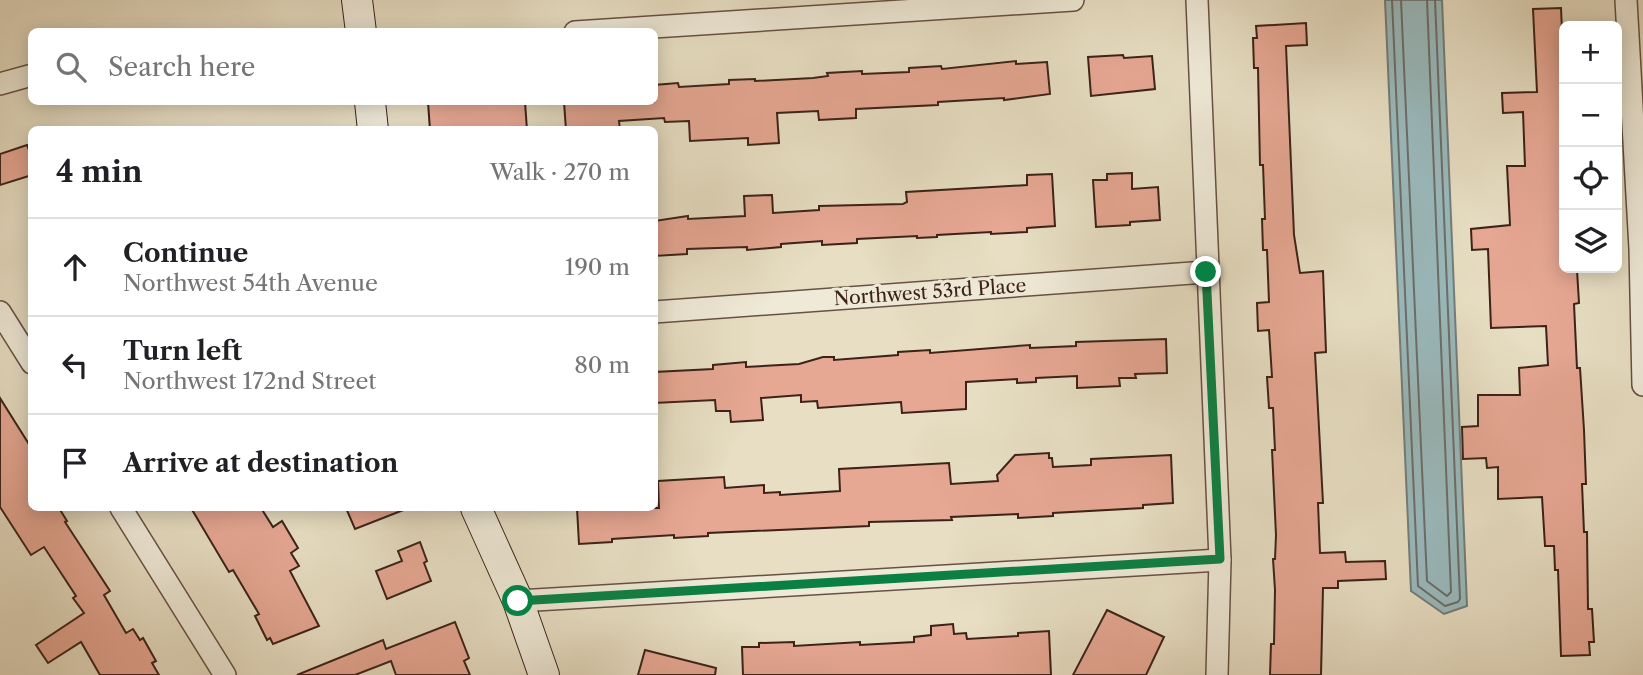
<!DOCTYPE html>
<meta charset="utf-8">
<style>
body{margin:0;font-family:"Libre Caslon Text",serif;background:#f2f2f2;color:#202124}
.controls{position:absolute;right:21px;top:21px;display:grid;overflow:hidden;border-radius:10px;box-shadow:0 4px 18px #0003}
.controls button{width:63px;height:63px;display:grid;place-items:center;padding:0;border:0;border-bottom:2px solid #e0e0e0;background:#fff;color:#202124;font:35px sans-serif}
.stop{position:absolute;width:21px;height:21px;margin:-16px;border:5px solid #0b8043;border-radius:50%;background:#fff}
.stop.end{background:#0b8043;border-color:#fff;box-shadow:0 2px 7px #0008}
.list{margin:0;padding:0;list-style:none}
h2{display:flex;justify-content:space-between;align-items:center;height:91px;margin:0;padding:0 28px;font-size:30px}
h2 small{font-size:23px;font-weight:400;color:#757577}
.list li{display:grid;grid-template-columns:46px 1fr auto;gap:21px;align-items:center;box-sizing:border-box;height:98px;padding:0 28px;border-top:2px solid #e0e0e0}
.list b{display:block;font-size:26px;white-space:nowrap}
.list p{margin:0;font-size:23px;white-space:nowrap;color:#757577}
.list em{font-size:23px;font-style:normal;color:#757577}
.icon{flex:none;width:38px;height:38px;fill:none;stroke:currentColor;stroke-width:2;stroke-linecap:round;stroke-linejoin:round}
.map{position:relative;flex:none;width:1643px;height:675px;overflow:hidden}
.search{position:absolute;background:#fff;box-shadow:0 4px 18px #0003;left:28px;top:28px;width:630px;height:77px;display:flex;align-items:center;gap:18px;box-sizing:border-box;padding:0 24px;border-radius:10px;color:#757577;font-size:26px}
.panel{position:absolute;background:#fff;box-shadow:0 4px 18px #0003;left:28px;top:126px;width:630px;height:385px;border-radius:10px}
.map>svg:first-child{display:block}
.water{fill:#9ababd;stroke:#747d7b;stroke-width:2}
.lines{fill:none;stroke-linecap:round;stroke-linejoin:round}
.shore{stroke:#6b6e6a;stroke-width:2}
.building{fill:#e6a793;stroke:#3c2218;stroke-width:2}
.street-casing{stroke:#675143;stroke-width:24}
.secondary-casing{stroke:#3c2218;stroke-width:32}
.street{stroke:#efead8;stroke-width:21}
.secondary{stroke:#efead8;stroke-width:30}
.route{stroke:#0b8043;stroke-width:9}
.labels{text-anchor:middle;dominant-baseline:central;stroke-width:6;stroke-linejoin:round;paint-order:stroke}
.street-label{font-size:19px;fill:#3c2218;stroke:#efead8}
</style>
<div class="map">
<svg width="1643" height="675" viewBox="0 0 1643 675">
<rect width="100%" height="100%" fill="#e7dec3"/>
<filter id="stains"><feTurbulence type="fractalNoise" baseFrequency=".00286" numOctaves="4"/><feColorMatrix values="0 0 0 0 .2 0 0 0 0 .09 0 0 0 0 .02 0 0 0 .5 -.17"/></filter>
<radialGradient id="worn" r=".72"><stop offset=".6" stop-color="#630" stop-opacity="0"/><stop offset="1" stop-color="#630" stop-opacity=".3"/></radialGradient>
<polygon class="water" points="1385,0 1442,0 1467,606 1444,614 1411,591"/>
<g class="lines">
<g class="shore">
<polyline points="1392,0 1418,586 1445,606 1458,602 1460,599 1435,0"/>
<polyline points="1401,0 1427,581 1447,596 1451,592 1427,0"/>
</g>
</g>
<g class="building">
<polygon points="1561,8 1562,31 1564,31 1564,268 1577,270 1579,303 1574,304 1577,368 1580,368 1584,430 1586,484 1582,484 1584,532 1587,532 1588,609 1592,609 1594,642 1589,642 1590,655 1561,656 1558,570 1555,570 1554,546 1545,546 1542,497 1498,499 1498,467 1487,468 1486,458 1463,459 1462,427 1478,426 1478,395 1520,395 1519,368 1548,365 1546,326 1491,328 1488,249 1472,250 1471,229 1510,225 1507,166 1525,166 1523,112 1503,113 1502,93 1537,92 1533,9"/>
<polygon points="1306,23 1307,45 1286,46 1294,235 1300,273 1323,271 1326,352 1315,353 1323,503 1318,503 1320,553 1345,552 1346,562 1385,561 1386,579 1338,581 1338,588 1323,588 1321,675 1270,675 1271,644 1274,644 1275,590 1273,559 1275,559 1276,535 1272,450 1275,450 1273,408 1269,408 1267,377 1272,377 1269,330 1258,331 1257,303 1269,302 1267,250 1263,250 1262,219 1265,219 1263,165 1260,165 1258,68 1254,68 1253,38 1257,38 1256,26"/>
<polygon points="1123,55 1124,58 1152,56 1155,89 1091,96 1088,57"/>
<polygon points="1016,61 1016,64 1047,62 1050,94 1004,100 1004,98 938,102 938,105 856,109 856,118 819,120 818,111 777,113 779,143 748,145 748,138 690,141 689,121 665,122 664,118 619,121 620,130 566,130 564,102 654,102 654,85 678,83 679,87 729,84 729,80 755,79 755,81 813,78 828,76 827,73 862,71 862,74 909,72 909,68 941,66 942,69"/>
<polygon points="428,102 525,102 527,130 430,130"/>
<polygon points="27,145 32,157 32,175 0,185 0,154"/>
<polygon points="1132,173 1132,189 1158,187 1160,220 1130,222 1130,225 1096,227 1093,180 1107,180 1107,174"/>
<polygon points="1052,174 1055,226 1027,228 1027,232 991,234 991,232 937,235 937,237 917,238 917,236 857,239 857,243 822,245 822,241 781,244 781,247 747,250 747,247 687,249 687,254 654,256 654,221 688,216 688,219 745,216 744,196 772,195 773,213 819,210 819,206 903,204 907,202 906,192 1027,185 1027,175"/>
<polygon points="1166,339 1167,373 1135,374 1136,378 1119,378 1120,386 1077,388 1077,376 1036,378 1036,382 1017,383 1017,379 966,382 966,409 902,413 901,402 818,408 817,401 801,402 801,395 761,398 763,420 731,422 730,411 716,411 715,400 654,403 654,372 713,369 713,365 746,362 746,367 799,364 823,357 834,357 834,360 898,355 898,352 930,350 930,353 1030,345 1030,348 1076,346 1076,342"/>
<polygon points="0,398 32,449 32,508 59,508 67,521 65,522 110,591 104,595 126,633 133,629 140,640 143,638 156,661 152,663 159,675 100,675 81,642 48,663 36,645 84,613 73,598 76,596 44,547 31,555 0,507"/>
<polygon points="1049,453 1049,458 1052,458 1053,467 1091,465 1091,459 1171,455 1173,503 1143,505 1143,508 1053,513 1053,516 1018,518 1018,514 951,517 952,520 869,522 869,526 708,533 708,536 674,538 674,535 612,539 612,542 579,544 577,508 659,508 658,481 724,477 725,488 764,485 764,493 780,492 780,495 840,491 839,469 949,463 951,484 998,481 997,475 1015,455"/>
<polygon points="191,508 261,508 273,527 282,521 298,548 291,553 299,566 290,571 319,626 273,644 270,638 267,640 255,616 259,614 233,570 229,572"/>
<polygon points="346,508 406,508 406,509 355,529"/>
<polygon points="420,542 427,561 424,563 431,581 387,599 376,571 402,561 398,551"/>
<polygon points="1107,610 1164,637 1146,675 1073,675"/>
<polygon points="455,622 469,658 464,661 470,675 396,675 391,661 355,675 297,675 383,640 386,649"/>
<polygon points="953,624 954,634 966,633 967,639 1018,636 1018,633 1049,631 1051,675 743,675 742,647 759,647 759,643 794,642 794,646 860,642 860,645 914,642 914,637 931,635 931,626"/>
<polygon points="645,650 716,668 715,675 638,675"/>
</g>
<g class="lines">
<g class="street-casing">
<g id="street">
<polyline points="1197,0 1220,560 1217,675"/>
<polyline points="1626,0 1640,249 1643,385"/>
<polyline points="575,32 1073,0"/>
<polyline points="0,84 32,75"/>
<polyline points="0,312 32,363"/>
<polyline points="654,312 1206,272"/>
<polyline points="121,508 225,675"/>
<polyline points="518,601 1220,560"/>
</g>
</g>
<g class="secondary-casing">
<g id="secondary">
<polyline points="357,0 361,32"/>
<polyline points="370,102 373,130"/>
<polyline points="476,508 518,601 544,675"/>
</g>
</g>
<use href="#street" class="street"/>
<use href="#secondary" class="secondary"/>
</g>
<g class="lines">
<polyline class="route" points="518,601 1220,559 1206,272"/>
</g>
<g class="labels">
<g class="street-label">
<text transform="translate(930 292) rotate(-4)">Northwest 53rd Place</text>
</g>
</g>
<rect width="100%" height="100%" filter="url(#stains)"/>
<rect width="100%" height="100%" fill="url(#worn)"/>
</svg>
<div class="controls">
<button>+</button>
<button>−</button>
<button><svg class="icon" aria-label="locate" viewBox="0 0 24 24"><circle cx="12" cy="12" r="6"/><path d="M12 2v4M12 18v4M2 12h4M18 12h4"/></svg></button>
<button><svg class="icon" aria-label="layers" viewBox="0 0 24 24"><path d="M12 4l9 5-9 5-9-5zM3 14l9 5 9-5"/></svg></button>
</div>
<div class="stop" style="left:518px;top:601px"></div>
<div class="stop end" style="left:1206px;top:272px"></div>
<div class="search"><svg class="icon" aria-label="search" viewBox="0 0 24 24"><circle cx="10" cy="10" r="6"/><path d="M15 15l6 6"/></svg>Search here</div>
<section class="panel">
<h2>4 min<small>Walk · 270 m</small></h2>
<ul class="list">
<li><svg class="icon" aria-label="ahead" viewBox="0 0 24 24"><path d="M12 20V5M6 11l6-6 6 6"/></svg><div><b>Continue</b><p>Northwest 54th Avenue</p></div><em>190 m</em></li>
<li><svg class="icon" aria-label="left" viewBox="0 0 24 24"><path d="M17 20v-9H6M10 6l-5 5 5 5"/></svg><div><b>Turn left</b><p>Northwest 172nd Street</p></div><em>80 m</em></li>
<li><svg class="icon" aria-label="arrive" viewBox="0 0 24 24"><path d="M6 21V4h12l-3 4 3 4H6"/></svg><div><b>Arrive at destination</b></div></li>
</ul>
</section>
</div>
